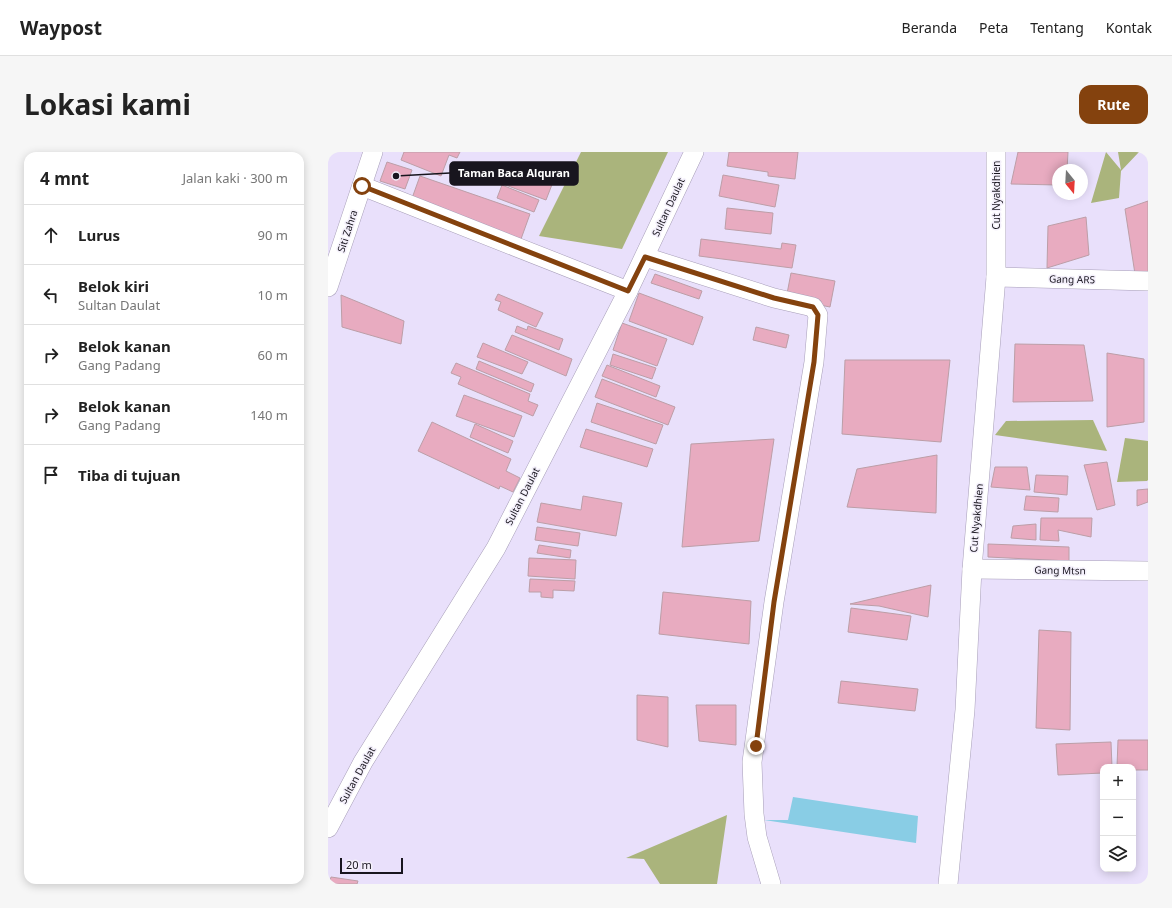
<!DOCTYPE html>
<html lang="id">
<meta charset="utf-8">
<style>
body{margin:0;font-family:"Noto Sans",sans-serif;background:#f6f6f6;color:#222}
.controls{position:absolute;right:12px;bottom:12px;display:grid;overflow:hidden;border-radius:8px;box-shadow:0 2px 10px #0003}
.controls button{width:36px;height:36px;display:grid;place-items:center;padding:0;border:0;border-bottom:1px solid #e0e0e0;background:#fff;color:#222;font:20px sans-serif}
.compass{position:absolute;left:724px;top:12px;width:36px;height:36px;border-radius:50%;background:#fff;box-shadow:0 2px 10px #0003;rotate:162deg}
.scale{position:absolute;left:12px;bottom:10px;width:63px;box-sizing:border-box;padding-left:4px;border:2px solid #18151e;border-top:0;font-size:11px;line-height:14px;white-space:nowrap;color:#18151e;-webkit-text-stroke:3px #f4f0fb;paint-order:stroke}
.stop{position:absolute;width:12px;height:12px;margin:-9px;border:3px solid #84420e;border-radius:50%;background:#fff}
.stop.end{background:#84420e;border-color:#fff;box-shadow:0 1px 4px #0008}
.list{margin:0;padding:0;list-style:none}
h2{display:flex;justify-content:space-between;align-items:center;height:52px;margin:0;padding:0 16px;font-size:17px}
h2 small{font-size:13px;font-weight:400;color:#767676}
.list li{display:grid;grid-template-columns:26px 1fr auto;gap:12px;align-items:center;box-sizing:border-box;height:60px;padding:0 16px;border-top:1px solid #e0e0e0}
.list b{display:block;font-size:15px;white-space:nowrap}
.list p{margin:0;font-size:13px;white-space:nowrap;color:#767676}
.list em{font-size:13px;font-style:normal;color:#767676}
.icon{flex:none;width:22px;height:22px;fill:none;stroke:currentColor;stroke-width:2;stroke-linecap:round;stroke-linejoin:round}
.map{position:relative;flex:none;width:820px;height:732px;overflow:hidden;border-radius:12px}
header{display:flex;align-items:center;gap:24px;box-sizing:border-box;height:56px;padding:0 20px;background:#fff;border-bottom:1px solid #e0e0e0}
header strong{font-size:19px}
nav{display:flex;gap:22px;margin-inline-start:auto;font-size:14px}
.intro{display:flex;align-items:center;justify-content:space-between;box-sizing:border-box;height:96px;padding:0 24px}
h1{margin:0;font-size:28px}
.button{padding:10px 18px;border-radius:12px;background:#84420e;color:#fff;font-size:14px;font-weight:700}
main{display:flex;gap:24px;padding:0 24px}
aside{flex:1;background:#fff;border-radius:12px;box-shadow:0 2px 10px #0003}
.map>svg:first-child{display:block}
.forest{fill:#aab47c}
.water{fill:#89cde5}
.building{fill:#e8abc0;stroke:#bc9ea7}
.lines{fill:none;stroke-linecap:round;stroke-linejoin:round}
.minor-casing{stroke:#a79eb8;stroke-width:20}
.minor{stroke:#fff;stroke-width:19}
.route{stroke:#84420e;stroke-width:5}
.labels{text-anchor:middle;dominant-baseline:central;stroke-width:3;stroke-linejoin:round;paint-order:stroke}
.street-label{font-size:10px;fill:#18151e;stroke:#f4f0fb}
.leader{fill:none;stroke:#18151e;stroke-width:1.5}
.callout-dot{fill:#18151e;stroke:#f4f0fb;stroke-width:1.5}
.callout{fill:#18151e;stroke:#18151e;stroke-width:1.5}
.callout-label{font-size:11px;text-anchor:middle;font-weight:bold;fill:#fff}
</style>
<header>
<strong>Waypost</strong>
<nav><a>Beranda</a><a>Peta</a><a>Tentang</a><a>Kontak</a></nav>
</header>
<div class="intro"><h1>Lokasi kami</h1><a class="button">Rute</a></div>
<main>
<aside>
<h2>4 mnt<small>Jalan kaki · 300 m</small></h2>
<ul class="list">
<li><svg class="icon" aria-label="ahead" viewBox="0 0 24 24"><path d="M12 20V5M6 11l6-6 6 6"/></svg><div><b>Lurus</b></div><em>90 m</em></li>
<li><svg class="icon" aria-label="left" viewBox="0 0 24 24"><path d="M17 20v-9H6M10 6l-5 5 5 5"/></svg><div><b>Belok kiri</b><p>Sultan Daulat</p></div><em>10 m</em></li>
<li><svg class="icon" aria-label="right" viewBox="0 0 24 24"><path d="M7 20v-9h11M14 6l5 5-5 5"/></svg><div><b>Belok kanan</b><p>Gang Padang</p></div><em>60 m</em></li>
<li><svg class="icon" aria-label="right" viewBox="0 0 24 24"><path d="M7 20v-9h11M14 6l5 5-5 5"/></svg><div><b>Belok kanan</b><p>Gang Padang</p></div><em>140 m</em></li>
<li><svg class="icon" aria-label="arrive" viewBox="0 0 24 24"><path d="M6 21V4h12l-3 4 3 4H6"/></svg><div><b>Tiba di tujuan</b></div></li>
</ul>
</aside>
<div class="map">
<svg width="820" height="732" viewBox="0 0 820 732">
<rect width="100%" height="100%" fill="#e9e0fb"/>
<g class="forest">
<polygon points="253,0 340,0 294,97 211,84"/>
<polygon points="778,0 793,18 790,0 811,0 793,19 791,46 763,51"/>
<polygon points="765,268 779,299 667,283 678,269"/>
<polygon points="797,286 820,289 820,328 819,329 789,330"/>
<polygon points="399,663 389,732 332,732 316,707 298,706"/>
</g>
<polygon class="water" points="465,645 590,664 588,691 436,668 460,668"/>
<g class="building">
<polygon points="76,0 132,0 129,6 121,3 113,24 73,8"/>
<polygon points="401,0 470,0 467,27 440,24 440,20 399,14"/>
<polygon points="690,0 740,0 739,18 730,18 730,33 683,32"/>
<polygon points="59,10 84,18 77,37 52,29"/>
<polygon points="171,10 225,30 218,48 164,28"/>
<polygon points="395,23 451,33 447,55 391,44"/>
<polygon points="92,24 202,62 193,87 83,49"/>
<polygon points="174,33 211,48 206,60 169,46"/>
<polygon points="820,49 820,121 807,122 797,57"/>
<polygon points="399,56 445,61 443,82 397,77"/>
<polygon points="758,65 761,103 719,116 720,74"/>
<polygon points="373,87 453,97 454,91 468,93 464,116 371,104"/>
<polygon points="463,121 507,129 502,155 492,153 493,149 481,147 458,147"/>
<polygon points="327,122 374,139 371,147 323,131"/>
<polygon points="311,141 375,165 365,193 301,169"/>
<polygon points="170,142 215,161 208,175 170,158 173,150 167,148"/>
<polygon points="13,143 76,169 73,192 14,175"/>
<polygon points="294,171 339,187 329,214 285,198"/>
<polygon points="189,174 199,178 200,174 235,187 231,198 187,180"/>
<polygon points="428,175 461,183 458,196 425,188"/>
<polygon points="184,183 244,207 238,224 177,198"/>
<polygon points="155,191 200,210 194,222 149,205"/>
<polygon points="687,192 756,193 765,249 685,250"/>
<polygon points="779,201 816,207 816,270 779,275"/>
<polygon points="285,202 328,216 324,227 282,213"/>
<polygon points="517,208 622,208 613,290 514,282"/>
<polygon points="151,209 206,232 203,240 148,217"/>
<polygon points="128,211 202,242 200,249 210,253 205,264 130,232 133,225 123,221"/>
<polygon points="279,213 332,234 328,245 274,224"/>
<polygon points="274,227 347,255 340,273 267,245"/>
<polygon points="136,243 194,264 186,285 128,264"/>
<polygon points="269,251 335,273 328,292 263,270"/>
<polygon points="104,270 183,307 178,319 192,326 185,340 172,334 171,337 90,299"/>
<polygon points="147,272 185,289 180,301 142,285"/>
<polygon points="258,277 325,297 319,315 252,295"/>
<polygon points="446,287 431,389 354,395 363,292"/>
<polygon points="609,303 608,361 519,355 529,317"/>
<polygon points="779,310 787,353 769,358 756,313"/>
<polygon points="667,315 699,315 702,338 663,335"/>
<polygon points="708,323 740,324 739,343 706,340"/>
<polygon points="820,337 820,350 809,354 809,338"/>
<polygon points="255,344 294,351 288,384 209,370 213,351 253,358"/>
<polygon points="698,344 731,346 730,360 696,358"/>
<polygon points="713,366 764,366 763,385 730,378 731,389 712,388"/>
<polygon points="708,372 708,388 683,386 685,374"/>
<polygon points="209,375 252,381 250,394 207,388"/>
<polygon points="660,392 741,395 741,409 660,405"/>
<polygon points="211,393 243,398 242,406 209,401"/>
<polygon points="201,406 248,408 247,427 200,424"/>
<polygon points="202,427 247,429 246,439 225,438 225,446 213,445 213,440 201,440"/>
<polygon points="603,433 600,465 551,454 522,452"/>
<polygon points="335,440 423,449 421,492 331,482"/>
<polygon points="523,456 583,464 579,488 520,480"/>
<polygon points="711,478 743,480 742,578 708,576"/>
<polygon points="513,529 590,537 587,559 510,551"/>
<polygon points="309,543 340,545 340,595 309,588"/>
<polygon points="368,553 408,553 408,593 371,589"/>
<polygon points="790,588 820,588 820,618 805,618 805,615 789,615"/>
<polygon points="783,590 784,615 775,615 775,621 730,623 728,592"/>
<polygon points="3,725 30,729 29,732 1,732"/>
</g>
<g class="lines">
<g class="minor-casing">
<g id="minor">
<polyline points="34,34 300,139"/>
<polyline points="317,105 446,146 485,155 490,163 486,210 446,450 424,610 426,662 429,685 443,732"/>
<polyline points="668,125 820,129"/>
<polyline points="0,135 45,0"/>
<polyline points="644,417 820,419"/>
<polyline points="0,676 35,610 168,396 300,139 366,0"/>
<polyline points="620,732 637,558 644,417 668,125 668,0"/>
</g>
</g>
<use href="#minor" class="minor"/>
</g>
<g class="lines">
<polyline class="route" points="34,34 300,139 317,105 446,146 485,155 490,163 486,210 446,450 428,594"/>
</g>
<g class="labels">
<g class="street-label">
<text transform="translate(668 43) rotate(-90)">Cut Nyakdhien</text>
<text transform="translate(340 55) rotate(-65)">Sultan Daulat</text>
<text transform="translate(19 79) rotate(-72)">Siti Zahra</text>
<text transform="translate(744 127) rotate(1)">Gang ARS</text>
<text transform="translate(194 344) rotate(-63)">Sultan Daulat</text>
<text transform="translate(648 366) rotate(-85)">Cut Nyakdhien</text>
<text transform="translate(732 418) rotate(1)">Gang Mtsn</text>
<text transform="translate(29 623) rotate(-61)">Sultan Daulat</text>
</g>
</g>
<path class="leader" d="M68 24L122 21"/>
<circle class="callout-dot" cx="68" cy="24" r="4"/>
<rect class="callout" x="122" y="10" width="128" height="23" rx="4"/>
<g class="callout-label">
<text x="186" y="25">Taman Baca Alquran</text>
</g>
</svg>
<div class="controls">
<button>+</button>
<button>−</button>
<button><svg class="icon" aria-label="layers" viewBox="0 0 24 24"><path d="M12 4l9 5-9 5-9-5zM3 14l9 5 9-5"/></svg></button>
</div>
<svg class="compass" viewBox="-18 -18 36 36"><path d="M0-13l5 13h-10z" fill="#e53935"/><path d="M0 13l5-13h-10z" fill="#767676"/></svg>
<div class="scale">20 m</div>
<div class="stop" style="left:34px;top:34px"></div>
<div class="stop end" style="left:428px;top:594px"></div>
</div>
</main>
